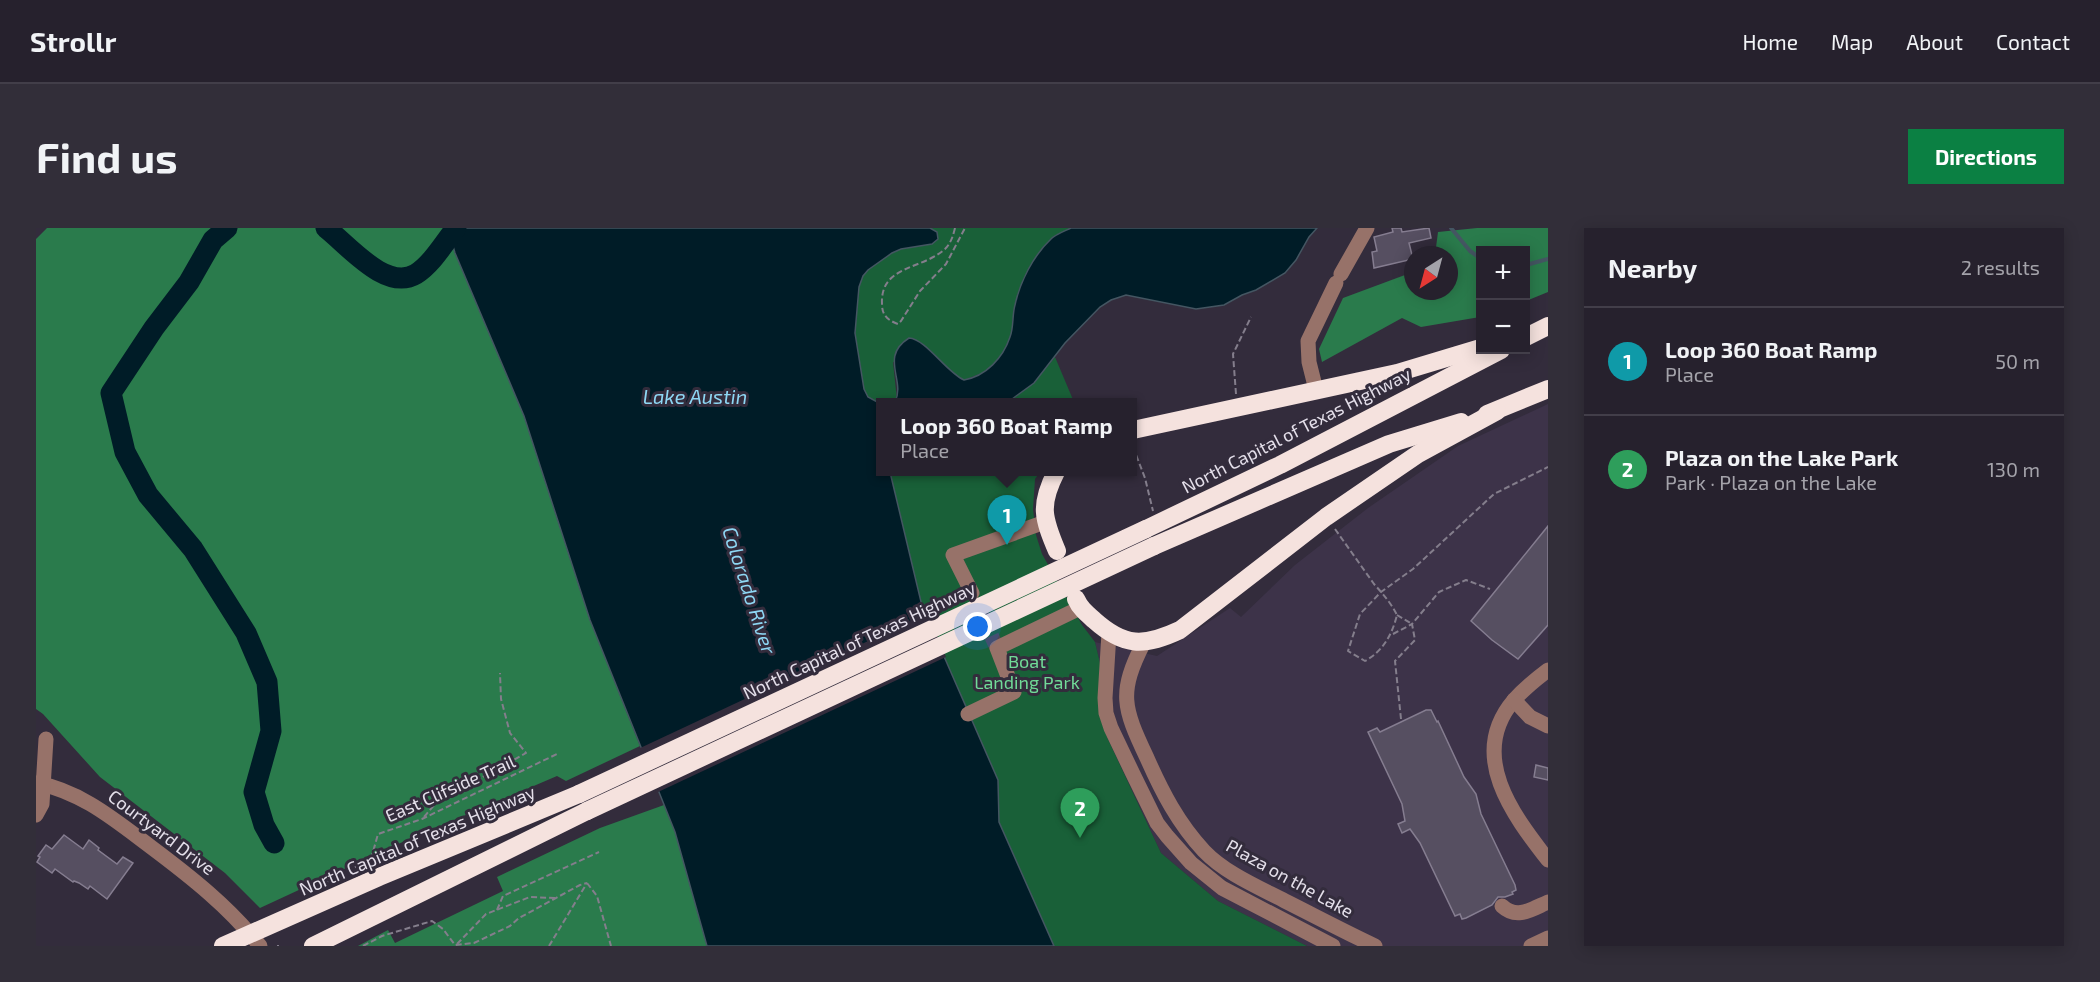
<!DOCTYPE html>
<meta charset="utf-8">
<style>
body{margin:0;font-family:"Exo 2",sans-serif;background:#322e39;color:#f1f3f6}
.controls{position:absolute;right:18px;top:18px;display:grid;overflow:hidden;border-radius:0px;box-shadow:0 3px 15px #0003}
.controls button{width:54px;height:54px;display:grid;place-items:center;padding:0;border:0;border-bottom:2px solid #423e49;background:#26212d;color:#f1f3f6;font:30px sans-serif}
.compass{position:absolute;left:1368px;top:18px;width:54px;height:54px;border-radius:50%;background:#26212d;box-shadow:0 3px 15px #0003;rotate:216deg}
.you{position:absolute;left:942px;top:399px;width:21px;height:21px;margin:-15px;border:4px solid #fff;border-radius:50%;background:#1a73e8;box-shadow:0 0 0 9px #1a73e833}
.badge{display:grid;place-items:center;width:39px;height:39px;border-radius:50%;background:#0b8043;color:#fff;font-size:20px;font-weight:700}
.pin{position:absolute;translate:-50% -50px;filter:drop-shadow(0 2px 3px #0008)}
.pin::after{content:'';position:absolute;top:32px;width:21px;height:18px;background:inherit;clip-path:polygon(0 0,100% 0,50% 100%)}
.popup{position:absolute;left:840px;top:170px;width:261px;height:78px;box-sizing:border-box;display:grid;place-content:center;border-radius:0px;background:#26212d;filter:drop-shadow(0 2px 4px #0005);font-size:20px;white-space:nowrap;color:#a4a3aa}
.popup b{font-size:22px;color:#f1f3f6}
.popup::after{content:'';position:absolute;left:50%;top:100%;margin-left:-12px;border:12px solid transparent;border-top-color:#26212d}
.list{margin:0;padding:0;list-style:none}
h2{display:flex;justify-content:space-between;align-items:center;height:78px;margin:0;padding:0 24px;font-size:26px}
h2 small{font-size:20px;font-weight:400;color:#a4a3aa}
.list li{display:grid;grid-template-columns:39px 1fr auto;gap:18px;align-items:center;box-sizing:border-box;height:108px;padding:0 24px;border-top:2px solid #423e49}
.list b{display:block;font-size:22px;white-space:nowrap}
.list p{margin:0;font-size:20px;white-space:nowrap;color:#a4a3aa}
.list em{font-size:20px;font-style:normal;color:#a4a3aa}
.map{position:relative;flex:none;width:1512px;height:718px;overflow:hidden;border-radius:0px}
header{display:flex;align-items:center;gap:36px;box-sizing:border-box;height:84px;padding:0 30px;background:#26212d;border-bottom:2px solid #423e49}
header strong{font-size:28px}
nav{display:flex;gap:33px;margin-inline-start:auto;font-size:21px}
.intro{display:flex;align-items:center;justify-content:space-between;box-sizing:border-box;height:144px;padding:0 36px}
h1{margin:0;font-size:42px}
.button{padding:15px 27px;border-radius:0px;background:#0b8043;color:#fff;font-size:21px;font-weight:700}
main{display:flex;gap:36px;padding:0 36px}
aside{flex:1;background:#26212d;border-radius:0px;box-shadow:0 3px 15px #0003}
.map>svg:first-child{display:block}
.built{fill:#3d3349}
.green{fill:#196038}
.forest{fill:#2a7b4c}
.water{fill:#001c27;stroke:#445662;stroke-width:1.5}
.pier{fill:#332c3c}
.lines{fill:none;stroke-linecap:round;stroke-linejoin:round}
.stream{stroke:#445662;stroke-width:4}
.river{stroke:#001c27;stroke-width:21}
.building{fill:#564f61;stroke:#857d90;stroke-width:1.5}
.minor-tunnel{stroke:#4e4756;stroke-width:15;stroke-dasharray:15 8;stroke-linecap:butt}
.path{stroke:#847e8c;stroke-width:2;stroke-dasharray:6 3;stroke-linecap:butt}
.minor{stroke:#977269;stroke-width:15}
.highway{stroke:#f5e2de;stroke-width:18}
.highway-bridge{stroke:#f5e2de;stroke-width:18}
.labels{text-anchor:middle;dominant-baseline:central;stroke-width:6;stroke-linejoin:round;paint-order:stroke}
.street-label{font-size:18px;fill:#e4dfea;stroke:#332c3c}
.park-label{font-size:18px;fill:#71db98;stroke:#332c3c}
.water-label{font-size:20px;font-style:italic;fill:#8ed7f4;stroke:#332c3c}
</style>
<header>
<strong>Strollr</strong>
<nav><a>Home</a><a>Map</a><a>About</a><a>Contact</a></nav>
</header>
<div class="intro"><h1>Find us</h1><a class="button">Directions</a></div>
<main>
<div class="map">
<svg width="1512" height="718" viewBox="0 0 1512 718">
<rect width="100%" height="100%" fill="#332c3c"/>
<polygon class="built" points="1512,176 1512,718 1271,718 1182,673 1125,625 1071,509 1063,472 1064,435 1059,414 1121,428 1194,380 1205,389 1259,337 1332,280 1422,218"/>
<g class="green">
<polygon points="894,0 1035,0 1016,10 976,108 961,134 946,145 928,152 919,148 857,134 861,172 859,174 845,174 845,176 832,169 828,161 819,105 823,59 827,48 832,42 856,25 865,21 896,16 901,4"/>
<polygon points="1019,129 1038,174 972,174 998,155"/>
<polygon points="854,244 1004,244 999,251 997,281 1000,307 1006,326 1046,397 1059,414 1064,435 1063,472 1071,509 1125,625 1182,673 1271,718 1018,718 963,594 962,552 886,378"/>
</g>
<g class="forest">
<polygon points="11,0 412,0 419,25 488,188 554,392 604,518 530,553 521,548 362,616 224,680 189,645 64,549 7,486 0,481 0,11"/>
<polygon points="1441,0 1512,0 1512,64 1490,73 1490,22 1444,22 1444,89 1385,99 1366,90 1286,134 1283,121 1307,70 1377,44 1377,63 1413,63 1413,27 1399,27 1402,4"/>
<polygon points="628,577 639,604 671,718 322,718 352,702 359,715 467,663 461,649 564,600"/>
</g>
<g class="water">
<polygon points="412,0 894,0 901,4 902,11 896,16 865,21 856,25 832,42 827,48 823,59 819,105 828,161 832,169 845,176 845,244 854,244 886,378 962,552 963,594 1018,718 671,718 639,604 554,392 488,188 419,25"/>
<path d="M1035 0H1281L1273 9 1260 32 1249 45 1220 62 1206 67 1188 77 1160 81 1090 67 1075 72 1064 79 1029 115 998 155 972 174H859C870 152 843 129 873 110 890 111 910 144 928 152 950 148 967 130 974 109 978 99 976 87 979 77 984 54 997 28 1015 11 1020 6 1029 3 1035 0Z"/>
</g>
<polygon class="pier" points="892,385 910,429 620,565 602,521"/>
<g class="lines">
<g class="stream">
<polyline points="1415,0 1434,23 1444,30"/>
<polyline points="1490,37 1512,31"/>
</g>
<g class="river">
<polyline points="191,0 177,12 153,54 118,100 75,165 89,224 112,267 157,321 210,405 231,454 235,503 218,564 228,597 238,615"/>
<path d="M290 0C312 17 350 64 380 46 396 36 408 15 420 0"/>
</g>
</g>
<g class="building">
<polygon points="1356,0 1365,0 1366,4 1393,0 1395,10 1373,15 1377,31 1338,40 1336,24 1341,23 1338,9 1357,4"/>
<polygon points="1512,298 1512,397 1482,431 1456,412 1435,393"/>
<polygon points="1390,482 1395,482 1401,494 1402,493 1428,549 1440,566 1445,586 1479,657 1480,662 1476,664 1477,666 1469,669 1462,669 1456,677 1430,690 1426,691 1424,686 1419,688 1384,615 1374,601 1366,605 1362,596 1369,593 1366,576 1332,504 1341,500 1344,504"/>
<polygon points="1500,537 1512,540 1512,552 1498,549"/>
<polygon points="28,607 47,621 53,612 63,620 62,622 81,636 87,629 97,635 71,671 54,658 52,661 43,655 38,653 37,654 19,641 16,645 1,634 4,629 2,628 10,617 16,621"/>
</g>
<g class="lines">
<polyline class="minor-tunnel" points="946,387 961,420"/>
<g class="path">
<path d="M919 0C917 8 915 15 909 21 886 42 844 37 846 76 846 87 851 92 862 96L865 93 884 63 910 36 929 0"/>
<polyline points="1200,166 1197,126 1215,89"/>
<polyline points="1097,219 1109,250 1117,283"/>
<path d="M1299 301 1338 356C1347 366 1355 375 1361 387 1356 407 1347 423 1329 433L1312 423 1324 386 1345 364 1377 341 1458 266 1512 239"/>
<polyline points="1361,387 1376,396"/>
<polyline points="1357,406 1376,396"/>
<polyline points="1365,491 1359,433 1379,412 1376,396 1403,364 1430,352 1454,361"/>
<polyline points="388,589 400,575 490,525 474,505 465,471 464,445"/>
<polyline points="551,655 561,668 575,718"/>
<polyline points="279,660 335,631 342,606 386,591 521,526"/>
<polyline points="461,682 467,668 563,624"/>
<polyline points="421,716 450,686 494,669 519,670"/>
<polyline points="242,717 242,718"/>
<polyline points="327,718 346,708 396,693 407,701 419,717 438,715 474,698 483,690 544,657 551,655"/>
<polyline points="513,718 551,655"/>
</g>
<g class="minor">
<polyline points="1305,46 1331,0"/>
<polyline points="1280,162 1273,134 1272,113 1300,55"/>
<polyline points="936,365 917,327 1009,294"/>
<polyline points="1073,405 1069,470 1070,485 1075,500 1097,546 1121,595 1131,608 1155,635 1186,660 1297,718"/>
<path d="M1108 414C1082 465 1087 479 1111 530 1126 564 1142 595 1168 623 1189 645 1222 659 1249 673 1279 688 1309 704 1339 718"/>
<path d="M1512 442C1500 451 1488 461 1478 472 1431 527 1477 587 1512 632"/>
<polyline points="1478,472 1494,489 1512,498"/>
<polyline points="932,486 978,464 961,420 1044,380"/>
<path d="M0 555C45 563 80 593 115 619 155 649 193 679 224 718"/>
<polyline points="0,587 6,576 10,511"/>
<path d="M1466 678C1481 692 1496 681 1512 674"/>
<polyline points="1495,718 1512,710"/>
</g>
<g class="highway">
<polyline points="1490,109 1512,98"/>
<polyline points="1451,186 1512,161"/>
<polyline points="1097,202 1361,145 1444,120"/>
<path d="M1020 244C1003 277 1007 290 1021 323"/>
<polyline points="1110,301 1244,237 1465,122"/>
<polyline points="1118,318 1353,216 1425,194"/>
<path d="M1040 371C1044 380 1050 385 1058 392 1088 419 1108 419 1144 402L1290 289 1382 226 1461 183"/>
<polyline points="187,718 343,649 543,566"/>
<polyline points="277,718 551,583"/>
</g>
<g class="highway-bridge">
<polyline points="543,566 1110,301"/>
<polyline points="551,583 1118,318"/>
</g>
</g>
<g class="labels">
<g class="street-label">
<text transform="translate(1260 202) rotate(-27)">North Capital of Texas Highway</text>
<text transform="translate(823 412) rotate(-25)">North Capital of Texas Highway</text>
<text transform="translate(414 560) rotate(-24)">East Clifside Trail</text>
<text transform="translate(126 604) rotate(37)">Courtyard Drive</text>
<text transform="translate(381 612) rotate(-23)">North Capital of Texas Highway</text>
<text transform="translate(1254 650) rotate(29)">Plaza on the Lake</text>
</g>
<g class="park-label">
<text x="991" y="433">Boat<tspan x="991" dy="21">Landing Park</tspan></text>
</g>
<g class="water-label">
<text x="659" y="168">Lake Austin</text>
<text transform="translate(714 362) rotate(72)">Colorado River</text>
</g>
</g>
</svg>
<div class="controls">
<button>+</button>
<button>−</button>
</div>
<svg class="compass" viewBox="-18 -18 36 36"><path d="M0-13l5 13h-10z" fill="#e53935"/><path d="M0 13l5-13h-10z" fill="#a4a3aa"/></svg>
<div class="you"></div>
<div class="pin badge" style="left:971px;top:317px;background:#0f9aa8">1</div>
<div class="popup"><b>Loop 360 Boat Ramp</b>Place</div>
<div class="pin badge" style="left:1044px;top:610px;background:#2e9e5b">2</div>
</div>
<aside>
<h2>Nearby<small>2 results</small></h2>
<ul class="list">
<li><span class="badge" style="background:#0f9aa8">1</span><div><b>Loop 360 Boat Ramp</b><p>Place</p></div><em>50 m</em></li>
<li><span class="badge" style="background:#2e9e5b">2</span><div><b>Plaza on the Lake Park</b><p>Park · Plaza on the Lake</p></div><em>130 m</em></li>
</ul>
</aside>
</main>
